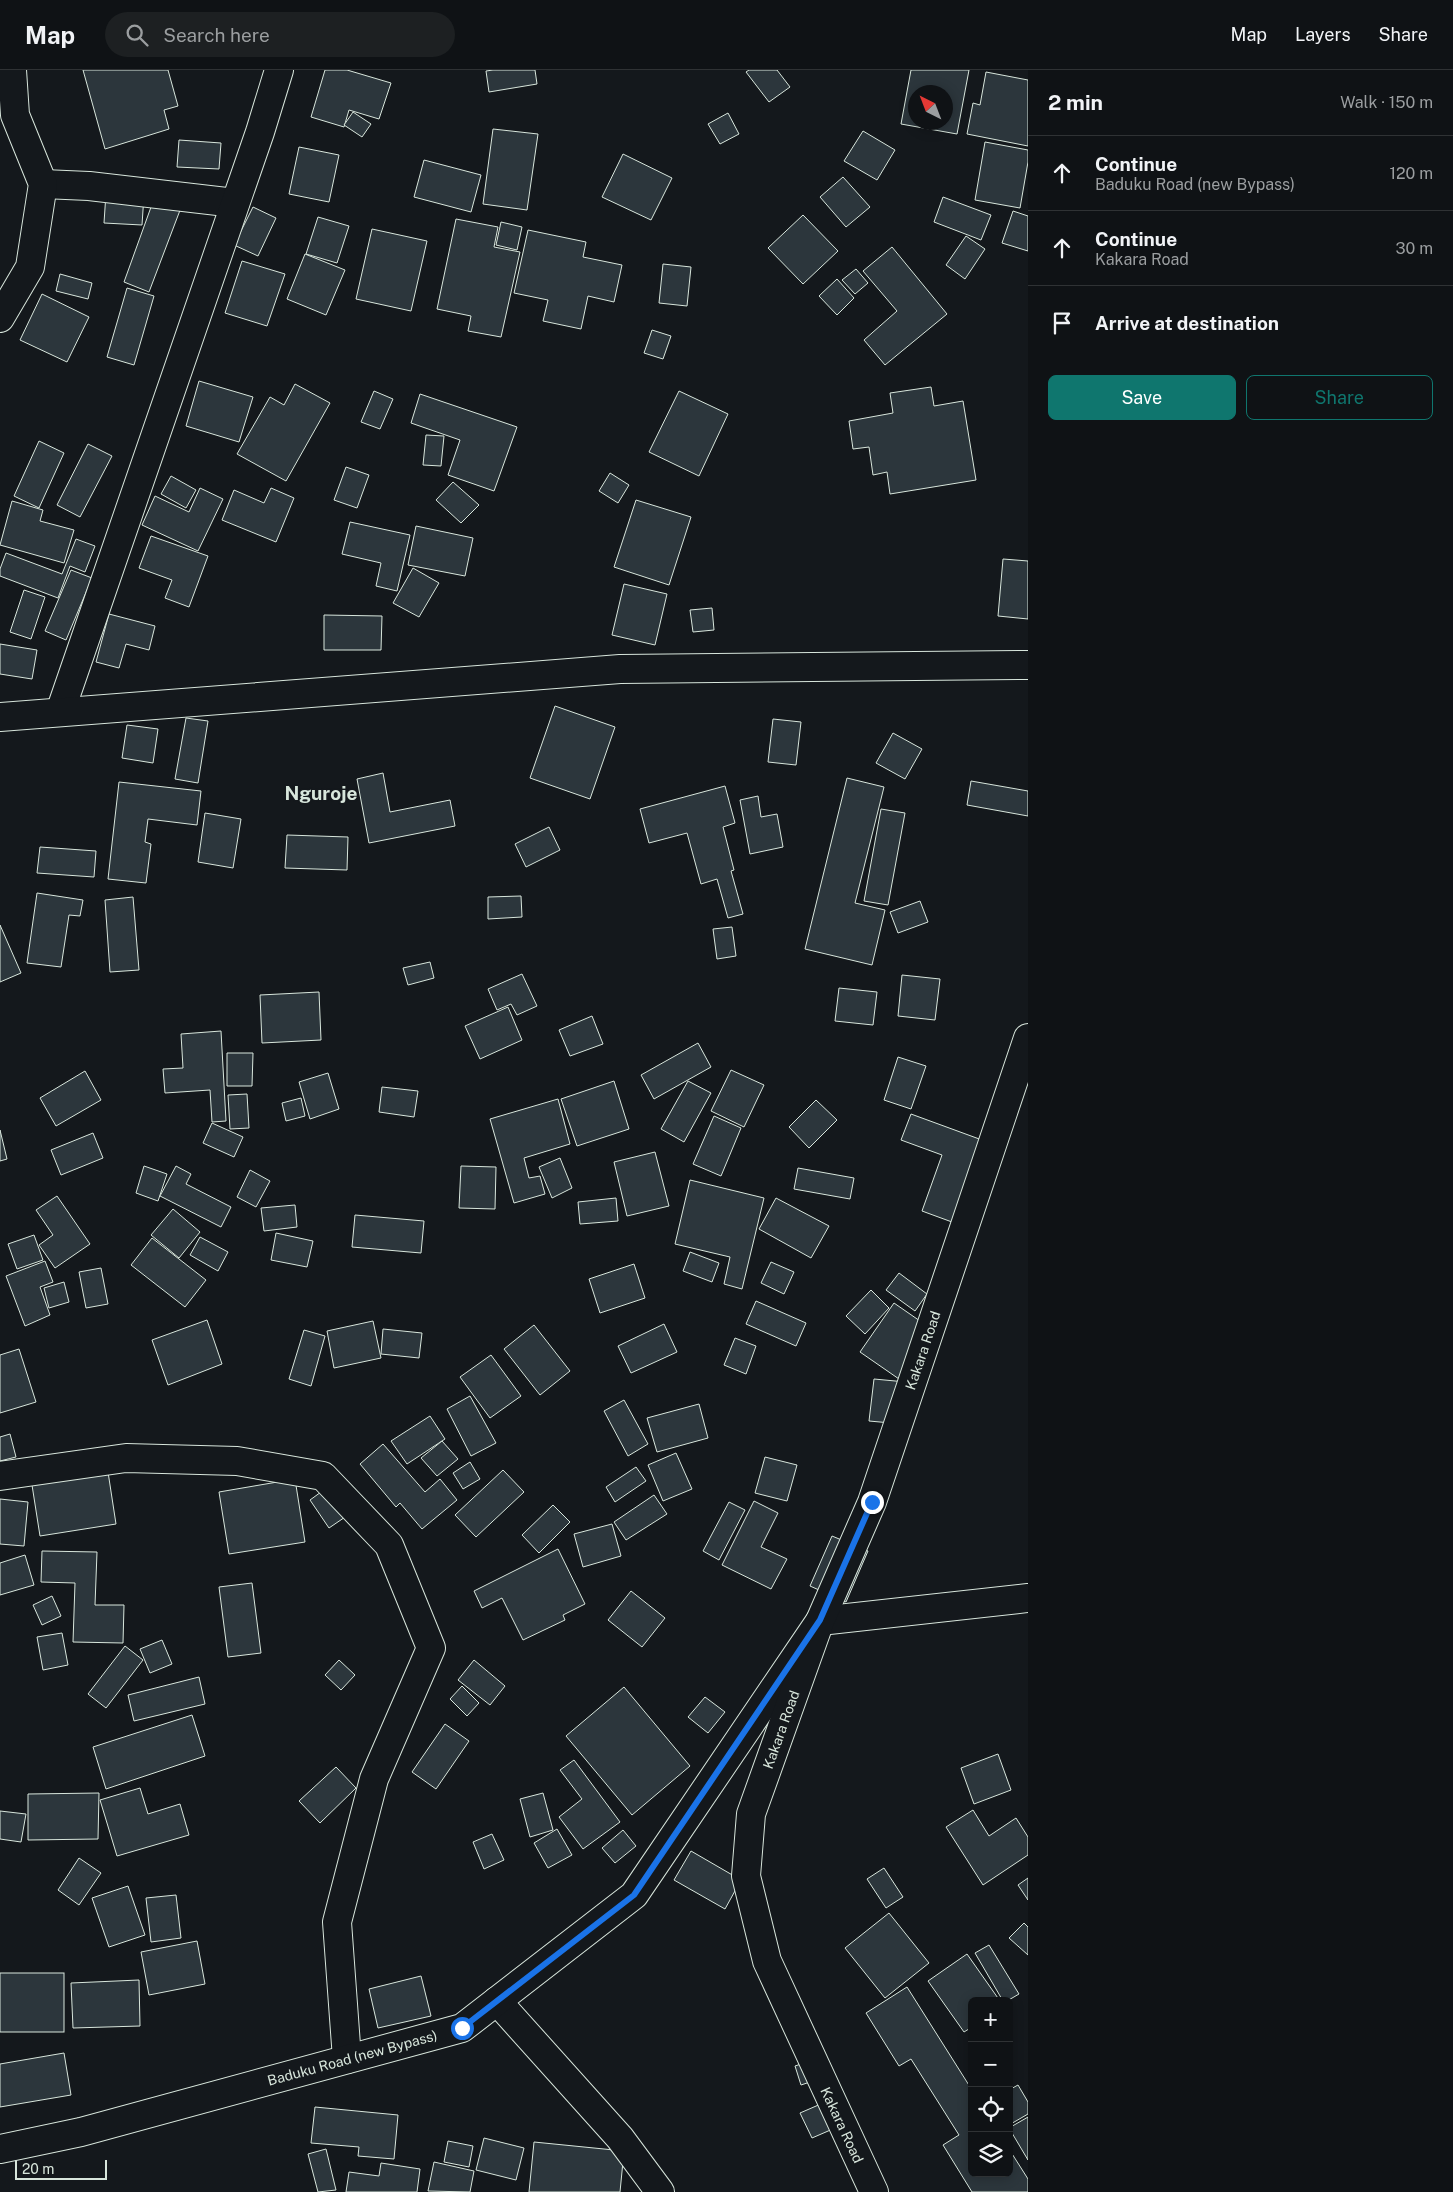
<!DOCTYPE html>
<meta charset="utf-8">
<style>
body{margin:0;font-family:"Public Sans",sans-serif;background:#1d2022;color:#f1f3f6}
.controls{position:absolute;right:15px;bottom:15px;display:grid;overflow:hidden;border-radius:8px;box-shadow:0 2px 12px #0003}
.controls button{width:45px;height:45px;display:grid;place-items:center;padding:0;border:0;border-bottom:1px solid #2f3234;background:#0f1215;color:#f1f3f6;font:25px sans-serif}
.compass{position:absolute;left:908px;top:15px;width:45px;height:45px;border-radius:50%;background:#0f1215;box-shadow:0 2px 12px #0003;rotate:318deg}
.scale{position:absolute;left:15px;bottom:12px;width:92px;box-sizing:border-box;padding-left:5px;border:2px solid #d8e6dc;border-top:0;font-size:14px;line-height:18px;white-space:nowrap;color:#d8e6dc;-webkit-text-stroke:4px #14181c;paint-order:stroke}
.stop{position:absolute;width:15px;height:15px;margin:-11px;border:4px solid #1a73e8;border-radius:50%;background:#fff}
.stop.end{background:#1a73e8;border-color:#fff;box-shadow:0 1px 5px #0008}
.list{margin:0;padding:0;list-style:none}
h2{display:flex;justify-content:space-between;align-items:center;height:65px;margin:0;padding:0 20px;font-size:21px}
h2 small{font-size:16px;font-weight:400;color:#9b9ea0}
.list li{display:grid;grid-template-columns:32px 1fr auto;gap:15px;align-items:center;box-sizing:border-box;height:75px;padding:0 20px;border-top:1px solid #2f3234}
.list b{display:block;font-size:19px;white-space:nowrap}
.list p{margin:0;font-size:16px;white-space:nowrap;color:#9b9ea0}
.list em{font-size:16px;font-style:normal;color:#9b9ea0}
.actions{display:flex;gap:10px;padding:15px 20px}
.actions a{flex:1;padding:11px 0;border:1px solid #0f766e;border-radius:8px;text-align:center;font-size:18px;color:#0f766e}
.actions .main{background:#0f766e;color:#fff}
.icon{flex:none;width:28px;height:28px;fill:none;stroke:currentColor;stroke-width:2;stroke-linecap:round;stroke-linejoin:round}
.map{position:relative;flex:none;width:1028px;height:2122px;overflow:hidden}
header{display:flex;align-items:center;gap:30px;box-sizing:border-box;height:70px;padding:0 25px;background:#0f1215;border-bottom:1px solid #2f3234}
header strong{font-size:24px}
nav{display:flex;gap:28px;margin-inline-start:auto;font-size:18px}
.search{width:350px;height:45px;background:#1d2022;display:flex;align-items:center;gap:12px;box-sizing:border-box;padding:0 18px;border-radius:28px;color:#9b9ea0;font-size:19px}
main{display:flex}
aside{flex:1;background:#0f1215}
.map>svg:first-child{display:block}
.building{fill:#2c363c;stroke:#d8e6dc;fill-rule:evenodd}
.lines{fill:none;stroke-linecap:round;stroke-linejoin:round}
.street-casing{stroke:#d8e6dc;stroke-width:30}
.secondary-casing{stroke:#d8e6dc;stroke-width:30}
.street{stroke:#14181c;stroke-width:28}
.secondary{stroke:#14181c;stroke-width:28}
.route{stroke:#1a73e8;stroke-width:6}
.labels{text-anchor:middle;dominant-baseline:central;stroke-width:4;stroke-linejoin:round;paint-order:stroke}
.street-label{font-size:14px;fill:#d8e6dc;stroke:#14181c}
.district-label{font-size:19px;font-weight:bold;fill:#d8e6dc;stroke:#14181c}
</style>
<header>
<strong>Map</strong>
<div class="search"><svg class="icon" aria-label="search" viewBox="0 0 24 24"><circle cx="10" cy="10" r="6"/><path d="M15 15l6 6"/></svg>Search here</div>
<nav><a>Map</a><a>Layers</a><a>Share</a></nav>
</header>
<main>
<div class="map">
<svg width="1028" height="2122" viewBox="0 0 1028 2122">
<rect width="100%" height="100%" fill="#14181c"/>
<g class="building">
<polygon points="83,0 168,0 178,36 164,40 169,59 105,79"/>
<polygon points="325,0 347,0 391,13 379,49 349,40 344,57 311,47"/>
<polygon points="493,0 535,0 537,14 489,22 486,1"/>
<polygon points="749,0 777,0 790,17 769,32 746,2"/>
<path d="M911 0H969L957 64 901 54ZM916 22H946V52H916Z"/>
<polygon points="986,2 1028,10 1028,76 967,64 973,33 980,35"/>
<polygon points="353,42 371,54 362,67 344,55"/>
<polygon points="728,43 739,64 720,74 708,54"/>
<polygon points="493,59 538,64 527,140 483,134"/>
<polygon points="863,61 895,80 877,110 844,91"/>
<polygon points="179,70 221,73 219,99 177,97"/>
<polygon points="985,72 1028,80 1028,92 1020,138 975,130"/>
<polygon points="299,77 339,85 329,132 289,124"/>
<polygon points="623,84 672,108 651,150 602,127"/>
<polygon points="424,90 481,105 471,142 414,127"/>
<polygon points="843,107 870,137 846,157 820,127"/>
<polygon points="106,123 144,125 142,155 104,153"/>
<polygon points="155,126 182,135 149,222 124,212"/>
<polygon points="943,127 991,145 981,170 934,152"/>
<polygon points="253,137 276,148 258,186 234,175"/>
<polygon points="1013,141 1028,146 1028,181 1002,173"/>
<polygon points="803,145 838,181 803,214 768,178"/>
<polygon points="318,147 349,156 337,193 306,184"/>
<polygon points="456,149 498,157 494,177 520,182 501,267 468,261 471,246 437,239"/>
<polygon points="501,152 522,157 517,180 496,175"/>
<polygon points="372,159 427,171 411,241 356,229"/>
<polygon points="528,160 586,172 583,187 622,195 614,232 588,226 581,259 543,251 548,230 514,223"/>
<polygon points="966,166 985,179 965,209 946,195"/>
<polygon points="892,177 947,244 885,295 864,270 897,241 863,201"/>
<polygon points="305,184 345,200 326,245 287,229"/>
<polygon points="242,191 285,204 267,256 225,243"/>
<polygon points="663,194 691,197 687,236 659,233"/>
<polygon points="856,199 868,213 855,224 842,210"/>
<polygon points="60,204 92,213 88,229 56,221"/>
<polygon points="837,209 854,228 837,245 819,226"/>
<polygon points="127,218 154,226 134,295 107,287"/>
<polygon points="42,224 89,247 67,292 20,270"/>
<polygon points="652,260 671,266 663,289 644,283"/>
<polygon points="199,311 253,327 239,372 186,356"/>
<polygon points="295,314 330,333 286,411 237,384 270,327 284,335"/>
<polygon points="931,317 934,336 963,331 976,410 890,424 887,402 873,405 869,377 853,379 849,351 893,343 890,323"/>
<polygon points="374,321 393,329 380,359 361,352"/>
<polygon points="679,321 728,344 699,406 649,382"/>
<polygon points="420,324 517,357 494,421 448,405 460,370 411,353"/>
<polygon points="426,365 444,366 441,396 423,395"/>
<polygon points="39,371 64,383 39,438 14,426"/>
<polygon points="88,374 112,386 80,447 57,435"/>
<polygon points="346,397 369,405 357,438 334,430"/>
<polygon points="610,403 629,415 618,433 599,421"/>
<polygon points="171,406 196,420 186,438 161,424"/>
<polygon points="453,412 479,435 461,453 436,430"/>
<polygon points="200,418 223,429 198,481 142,455 155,426 189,442"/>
<polygon points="271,418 294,428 276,472 222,450 234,420 264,433"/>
<polygon points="636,430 691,447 669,515 614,497"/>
<polygon points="12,431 43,440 40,451 74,460 64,493 0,475"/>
<polygon points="350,452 410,465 397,521 376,516 381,493 342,484"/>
<polygon points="416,456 473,468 465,506 408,495"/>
<polygon points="151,466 208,486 189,537 165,528 172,510 139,498"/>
<polygon points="76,469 95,476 85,502 70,496 58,528 0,506 0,499 6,483 62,504"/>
<polygon points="1003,489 1028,491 1028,549 998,546"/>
<polygon points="413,498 439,513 419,547 393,533"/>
<polygon points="71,500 92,508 66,570 45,561"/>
<polygon points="624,514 667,524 655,575 612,565"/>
<polygon points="24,520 45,527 31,569 10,562"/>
<polygon points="712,538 714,560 693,562 690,540"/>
<polygon points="109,544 155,556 149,580 126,574 119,598 96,592"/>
<polygon points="324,545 382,546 381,580 324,580"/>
<polygon points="0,574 37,580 32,609 0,604"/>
<polygon points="555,636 615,657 590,729 530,708"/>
<polygon points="186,648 208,651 198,713 175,709"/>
<polygon points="773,649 801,652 796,695 768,692"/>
<polygon points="127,655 158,659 153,693 122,688"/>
<polygon points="893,663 922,679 905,709 876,693"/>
<polygon points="383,703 390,742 450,730 455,756 369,773 357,709"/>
<polygon points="847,708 884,717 855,833 885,840 872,895 805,879"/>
<polygon points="971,711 1028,721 1028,746 967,735"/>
<polygon points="119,712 201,721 197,755 148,749 145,772 151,774 146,813 108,809"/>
<polygon points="725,716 735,753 723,757 734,800 731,801 743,844 728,848 717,809 701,814 687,763 649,773 640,739"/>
<polygon points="758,726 761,747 777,744 783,777 750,784 740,730"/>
<polygon points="881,739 905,743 888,835 864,831"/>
<polygon points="205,743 241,749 233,798 198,792"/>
<polygon points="549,757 560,780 526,797 515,774"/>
<polygon points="287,765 348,767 347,800 285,798"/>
<polygon points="40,777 96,781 94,807 37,803"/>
<polygon points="37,823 83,830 80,846 69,845 61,897 27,893"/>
<polygon points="521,826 522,847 488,849 488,827"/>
<polygon points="133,827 139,900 110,902 105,830"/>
<polygon points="920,831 928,852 898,863 890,842"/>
<polygon points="0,855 21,903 0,912"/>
<polygon points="732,857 736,886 717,889 713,859"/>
<polygon points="430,892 434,908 408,915 403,898"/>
<polygon points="522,904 537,936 517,945 511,934 497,940 488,919"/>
<polygon points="902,905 940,909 935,950 898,946"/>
<polygon points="839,918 877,922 873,955 835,951"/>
<polygon points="319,922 321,970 262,973 260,925"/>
<polygon points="508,937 522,970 480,989 465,956"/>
<polygon points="592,946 603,974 570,986 559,960"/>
<polygon points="221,961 226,1051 212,1052 210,1020 165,1023 163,999 183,998 181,964"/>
<polygon points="698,973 711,997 654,1029 641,1005"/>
<polygon points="227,983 253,983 252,1016 227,1016"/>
<polygon points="898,987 926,996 911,1039 884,1030"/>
<polygon points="731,1000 764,1015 744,1057 711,1041"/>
<polygon points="85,1001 101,1030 56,1056 40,1028"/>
<polygon points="328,1003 339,1039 310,1049 299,1012"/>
<polygon points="614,1011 629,1059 577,1076 561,1029"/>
<polygon points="688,1011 711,1023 684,1072 661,1059"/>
<polygon points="382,1017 418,1021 414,1047 379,1042"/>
<polygon points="247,1024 249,1058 230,1059 228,1025"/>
<polygon points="301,1028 305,1046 286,1051 282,1033"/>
<polygon points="558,1029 570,1074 524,1088 529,1108 540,1106 545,1124 514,1133 490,1049"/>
<polygon points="816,1030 837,1050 809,1078 789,1057"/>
<polygon points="911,1044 982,1070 952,1152 922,1141 942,1085 901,1070"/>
<polygon points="714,1046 741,1058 721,1106 693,1094"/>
<polygon points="212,1053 243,1067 234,1087 203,1073"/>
<polygon points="0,1060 7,1089 0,1091"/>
<polygon points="93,1063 103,1088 61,1105 51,1080"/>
<polygon points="655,1082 669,1136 627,1146 614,1092"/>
<polygon points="560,1088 572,1118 552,1128 539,1097"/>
<polygon points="144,1096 167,1104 158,1131 136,1123"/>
<polygon points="176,1096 191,1104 186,1114 231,1137 221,1157 160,1126"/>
<polygon points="461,1096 496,1097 495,1139 459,1138"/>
<polygon points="798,1098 854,1108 850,1129 794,1119"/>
<polygon points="250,1100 270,1111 256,1137 237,1127"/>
<polygon points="690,1110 764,1128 742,1219 724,1214 730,1187 675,1174"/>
<polygon points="57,1126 90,1174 55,1198 39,1175 53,1165 36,1140"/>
<polygon points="616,1128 618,1151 580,1154 578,1132"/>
<polygon points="776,1128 829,1156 811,1188 759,1159"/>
<polygon points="295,1135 297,1157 264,1161 261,1138"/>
<polygon points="173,1139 200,1162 179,1188 151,1165"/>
<polygon points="355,1145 424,1151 421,1183 352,1177"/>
<polygon points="276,1163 313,1171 307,1197 271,1190"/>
<polygon points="34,1165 43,1190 17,1199 8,1174"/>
<polygon points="200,1167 228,1182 218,1201 190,1185"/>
<polygon points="152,1168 206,1210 185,1237 131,1195"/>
<polygon points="690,1182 719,1193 712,1212 683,1201"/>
<polygon points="45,1191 53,1212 40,1217 50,1245 25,1256 6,1206"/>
<polygon points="771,1192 794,1202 784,1224 761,1213"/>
<polygon points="634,1194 645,1228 600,1243 589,1209"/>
<polygon points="101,1198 108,1234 86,1238 79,1202"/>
<polygon points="899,1203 927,1224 915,1241 886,1220"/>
<polygon points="64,1212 69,1232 49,1238 44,1218"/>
<polygon points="871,1220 889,1238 865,1264 846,1246"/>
<polygon points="756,1231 806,1253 796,1276 746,1254"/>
<polygon points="894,1233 933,1260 899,1309 860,1282"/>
<polygon points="207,1250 222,1294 168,1315 152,1270"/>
<polygon points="373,1251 381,1288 334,1298 327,1261"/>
<polygon points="664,1254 677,1282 631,1303 618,1276"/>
<polygon points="534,1255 570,1301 540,1325 504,1279"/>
<polygon points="383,1259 422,1263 419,1288 381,1284"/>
<polygon points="304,1260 325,1266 311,1316 289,1309"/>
<polygon points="735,1268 756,1276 746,1304 724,1295"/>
<polygon points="19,1279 36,1332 0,1343 0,1285"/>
<polygon points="491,1285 521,1326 490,1348 460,1307"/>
<polygon points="874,1309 906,1312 902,1354 869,1351"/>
<polygon points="470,1326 496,1373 471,1386 447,1339"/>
<polygon points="624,1330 648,1374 628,1386 604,1341"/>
<polygon points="699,1334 708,1368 657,1382 647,1348"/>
<polygon points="430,1346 445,1369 407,1394 391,1371"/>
<polygon points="10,1364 16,1387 0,1391 0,1367"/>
<polygon points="442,1371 458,1389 437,1406 421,1388"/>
<polygon points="383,1374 425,1422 440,1409 457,1430 422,1459 400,1433 396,1437 360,1394"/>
<polygon points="676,1383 692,1419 663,1431 648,1395"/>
<polygon points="765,1387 797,1395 787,1431 755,1423"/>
<polygon points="470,1392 480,1409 463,1419 453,1403"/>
<polygon points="636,1397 646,1411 615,1432 606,1417"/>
<polygon points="503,1400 524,1422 476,1467 455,1445"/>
<polygon points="108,1402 116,1454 40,1466 32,1415"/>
<polygon points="295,1409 305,1472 229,1484 219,1422"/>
<polygon points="332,1414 351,1443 329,1458 310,1430"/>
<polygon points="654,1425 667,1444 626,1470 614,1452"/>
<polygon points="0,1429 28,1432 24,1476 0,1474"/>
<polygon points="754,1431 778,1443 761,1477 787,1489 771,1519 722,1495"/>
<polygon points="729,1432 745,1440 719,1490 703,1481"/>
<polygon points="553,1435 570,1452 539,1483 522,1465"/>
<polygon points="612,1454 621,1486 583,1497 574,1464"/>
<polygon points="832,1466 868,1481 846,1532 810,1516"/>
<polygon points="558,1479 585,1534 563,1545 565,1550 523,1570 502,1528 482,1538 474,1521"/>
<polygon points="42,1481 97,1482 95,1535 124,1535 123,1573 73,1572 75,1513 41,1512"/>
<polygon points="25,1485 34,1515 0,1525 0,1493"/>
<polygon points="252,1513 261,1583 228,1587 219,1517"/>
<polygon points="631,1521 665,1548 642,1577 608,1550"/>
<polygon points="52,1526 61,1546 42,1555 33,1535"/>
<polygon points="62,1563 68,1595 43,1600 37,1567"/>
<polygon points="162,1570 172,1594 150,1603 140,1579"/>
<polygon points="125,1576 143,1590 106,1638 88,1624"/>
<polygon points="339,1590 355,1605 341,1620 325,1605"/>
<polygon points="474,1590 505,1616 490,1635 458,1610"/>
<polygon points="199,1607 205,1634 134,1651 128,1625"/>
<polygon points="462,1616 479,1633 467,1646 450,1629"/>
<polygon points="624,1617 690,1696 632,1745 566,1666"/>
<polygon points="705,1627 725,1642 708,1663 688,1647"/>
<polygon points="192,1645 205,1686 106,1719 93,1677"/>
<polygon points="445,1654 469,1671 436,1719 412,1702"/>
<polygon points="998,1684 1011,1720 974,1734 961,1698"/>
<polygon points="574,1690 620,1752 583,1779 559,1747 582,1729 560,1700"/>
<polygon points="336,1697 356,1718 320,1753 299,1731"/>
<polygon points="140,1718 148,1744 180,1734 189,1765 117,1786 100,1730"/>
<polygon points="99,1723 98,1769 28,1770 28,1724"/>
<polygon points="543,1723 553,1760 530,1767 520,1729"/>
<polygon points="973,1740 989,1766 1016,1748 1028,1767 1028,1785 983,1815 946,1757"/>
<polygon points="0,1741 26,1744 21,1772 0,1769"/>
<polygon points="557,1759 572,1785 548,1798 534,1773"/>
<polygon points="623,1760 636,1776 615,1793 602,1778"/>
<polygon points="492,1764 504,1790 484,1799 473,1772"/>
<polygon points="691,1781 741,1810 725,1839 674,1810"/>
<polygon points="79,1788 101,1803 79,1835 58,1820"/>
<polygon points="884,1798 903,1827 886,1838 867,1809"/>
<polygon points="1028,1808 1028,1830 1018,1815"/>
<polygon points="128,1816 145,1865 109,1877 92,1828"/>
<polygon points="176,1825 181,1868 151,1872 146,1828"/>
<polygon points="889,1843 929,1893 885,1928 845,1878"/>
<polygon points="1024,1853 1028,1857 1028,1885 1009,1868"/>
<polygon points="197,1871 205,1914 149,1925 141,1882"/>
<polygon points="989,1875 1019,1924 1007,1931 1003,1931 975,1883"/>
<polygon points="967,1884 1000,1931 972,1931 972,1957 964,1962 928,1911"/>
<rect x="0" y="1903" width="64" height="59"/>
<polygon points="421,1906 431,1946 378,1958 369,1919"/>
<polygon points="139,1910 140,1956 73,1958 71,1913"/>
<polygon points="907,1917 972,2020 972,2103 1009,2103 1009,2079 1028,2109 1028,2122 972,2122 943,2075 959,2065 911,1989 899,1996 866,1943"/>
<polygon points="64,1983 71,2025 0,2037 0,1994"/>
<polygon points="819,1988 825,2007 801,2015 795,1996"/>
<polygon points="1018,2015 1028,2032 1028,2044 1009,2055 1009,2020"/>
<polygon points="830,2030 842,2055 812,2068 800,2043"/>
<polygon points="315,2037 398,2045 394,2089 358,2086 359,2077 311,2073"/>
<polygon points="1028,2047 1028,2090 1009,2058"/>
<polygon points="484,2068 524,2078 516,2110 476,2100"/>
<polygon points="448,2071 473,2076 469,2097 444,2092"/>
<polygon points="534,2072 624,2081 620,2122 529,2122"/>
<polygon points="326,2079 336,2120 318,2122 308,2084"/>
<polygon points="434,2092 474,2101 470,2122 428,2121"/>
<polygon points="381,2093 420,2099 417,2122 346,2122 349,2102 379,2106"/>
</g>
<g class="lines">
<g class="street-casing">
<g id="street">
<polyline points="43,114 89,116 235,133"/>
<polyline points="0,248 30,197 43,114 15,45 12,0"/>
<polyline points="60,642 260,62 279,0"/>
<polyline points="0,647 620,599 1028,595"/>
<polyline points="0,1406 126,1388 237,1391 323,1406 389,1475 431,1578 374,1709 337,1852 347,1989"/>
<polyline points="497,1931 620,2068 660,2122"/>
<path id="s1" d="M0 2079 81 2062 462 1958 634 1825 820 1551 1028 1528"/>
</g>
</g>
<g class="secondary-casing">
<g id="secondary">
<path id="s2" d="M874 2122 767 1891 746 1806 751 1744 820 1551 872 1432 1028 968"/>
</g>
</g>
<use href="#street" class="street"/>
<use href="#secondary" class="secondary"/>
</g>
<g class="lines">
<polyline class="route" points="462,1958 634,1825 820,1550 872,1432"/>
</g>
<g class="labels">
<g class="street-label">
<text stroke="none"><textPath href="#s2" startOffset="899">Kakara Road</textPath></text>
<text stroke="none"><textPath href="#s2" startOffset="494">Kakara Road</textPath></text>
<text stroke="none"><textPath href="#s1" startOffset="364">Baduku Road (new Bypass)</textPath></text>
<text transform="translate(842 2055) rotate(65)">Kakara Road</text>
</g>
<g class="district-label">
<text x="321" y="723">Nguroje</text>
</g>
</g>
</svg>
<div class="controls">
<button>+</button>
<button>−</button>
<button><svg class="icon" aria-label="locate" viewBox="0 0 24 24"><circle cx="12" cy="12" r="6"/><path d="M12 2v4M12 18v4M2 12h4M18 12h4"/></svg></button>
<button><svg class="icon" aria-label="layers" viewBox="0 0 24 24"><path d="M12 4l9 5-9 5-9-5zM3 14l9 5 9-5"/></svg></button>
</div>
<svg class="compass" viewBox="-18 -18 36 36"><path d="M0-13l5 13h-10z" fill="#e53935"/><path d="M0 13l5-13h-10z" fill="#9b9ea0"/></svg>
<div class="scale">20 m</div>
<div class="stop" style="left:462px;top:1958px"></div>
<div class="stop end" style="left:872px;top:1432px"></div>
</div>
<aside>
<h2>2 min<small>Walk · 150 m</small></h2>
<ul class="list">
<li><svg class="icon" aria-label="ahead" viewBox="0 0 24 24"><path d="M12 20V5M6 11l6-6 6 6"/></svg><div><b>Continue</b><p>Baduku Road (new Bypass)</p></div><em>120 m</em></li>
<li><svg class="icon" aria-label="ahead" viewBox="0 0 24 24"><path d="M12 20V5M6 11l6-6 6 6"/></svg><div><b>Continue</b><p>Kakara Road</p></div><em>30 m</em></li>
<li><svg class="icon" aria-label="arrive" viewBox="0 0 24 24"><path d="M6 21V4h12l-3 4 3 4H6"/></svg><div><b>Arrive at destination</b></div></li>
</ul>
<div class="actions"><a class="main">Save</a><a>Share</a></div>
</aside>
</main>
